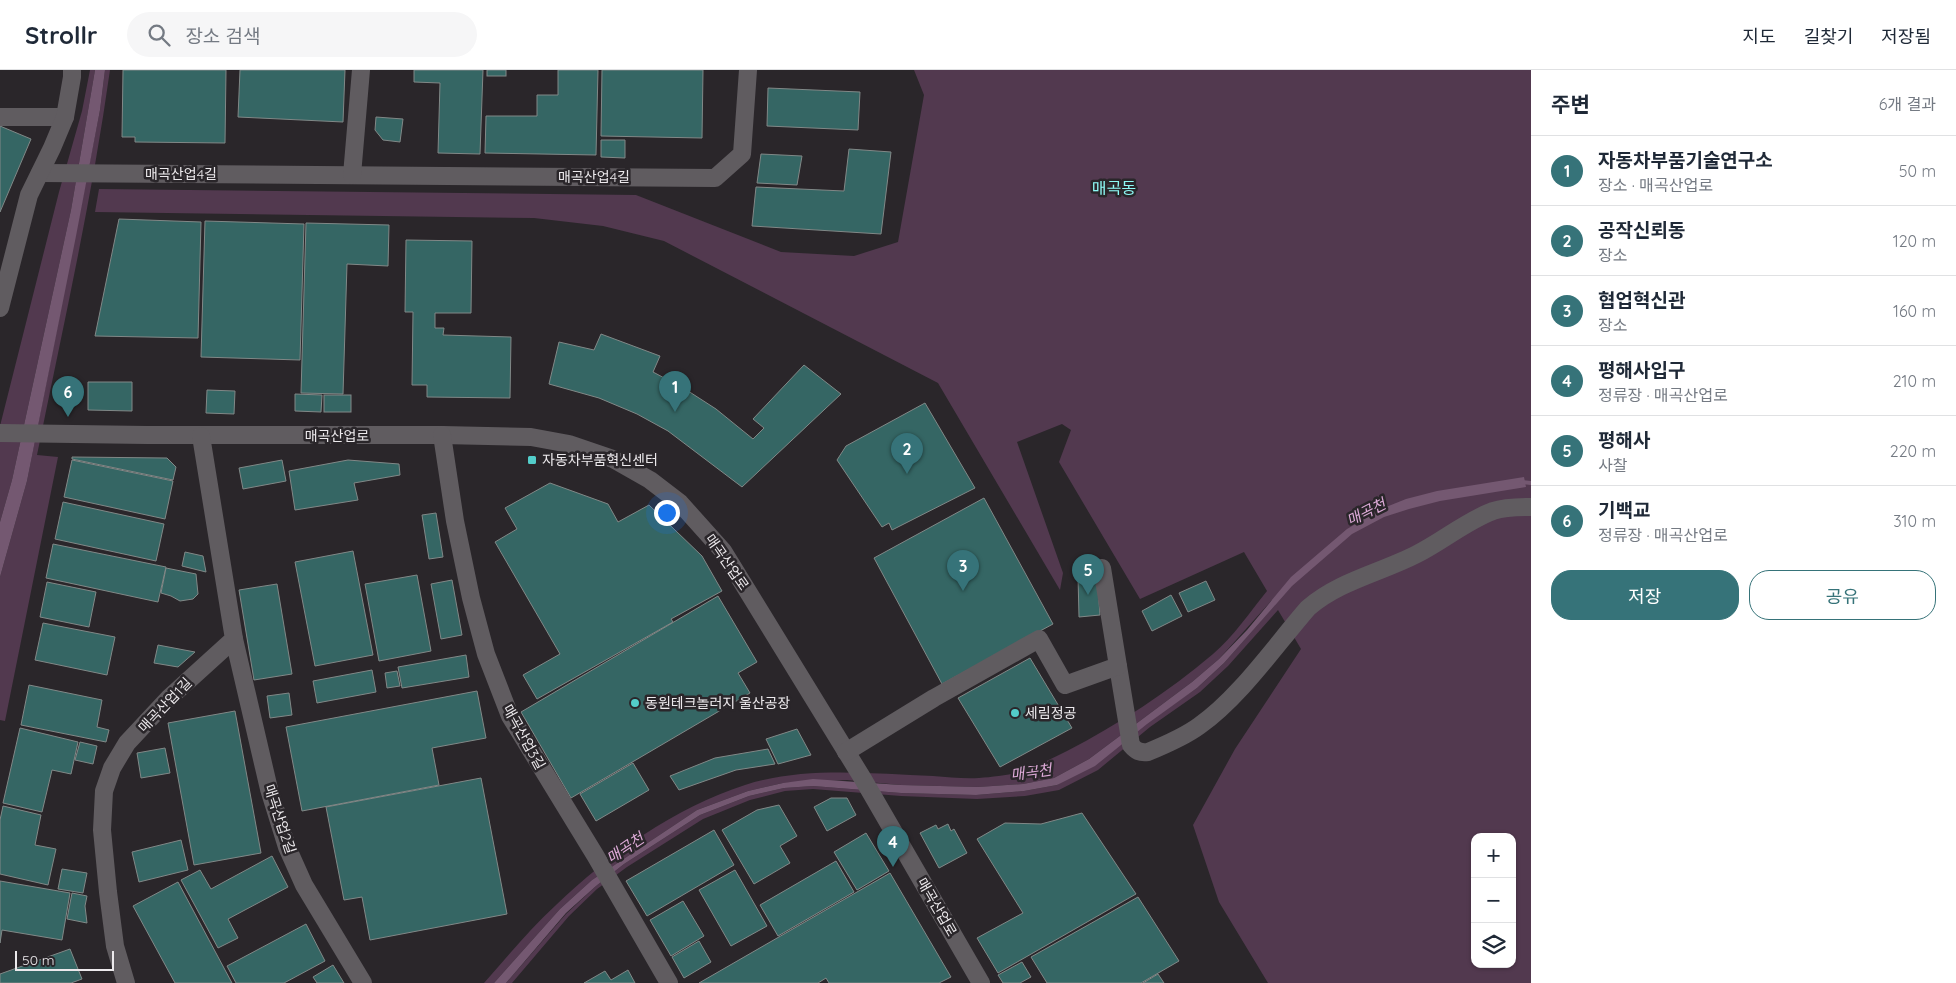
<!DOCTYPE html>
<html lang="ko">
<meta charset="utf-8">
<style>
body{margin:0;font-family:Quicksand,"Noto Sans KR",sans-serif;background:#f6f6f7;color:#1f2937}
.controls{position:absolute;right:15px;bottom:15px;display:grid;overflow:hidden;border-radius:10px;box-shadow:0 1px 4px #0004}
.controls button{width:45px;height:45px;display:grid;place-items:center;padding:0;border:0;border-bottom:1px solid #e0e1e3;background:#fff;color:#1f2937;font:25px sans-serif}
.scale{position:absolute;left:15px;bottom:12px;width:99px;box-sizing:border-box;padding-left:5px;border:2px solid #ece9ec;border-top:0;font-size:14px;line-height:18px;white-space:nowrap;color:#ece9ec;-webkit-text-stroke:4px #2a262a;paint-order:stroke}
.you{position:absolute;left:666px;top:442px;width:18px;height:18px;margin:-12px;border:4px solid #fff;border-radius:50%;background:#1a73e8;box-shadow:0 0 0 8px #1a73e833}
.badge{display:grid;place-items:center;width:32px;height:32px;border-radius:50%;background:#367379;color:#fff;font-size:16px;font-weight:700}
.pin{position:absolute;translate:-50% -41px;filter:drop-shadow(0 1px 2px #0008)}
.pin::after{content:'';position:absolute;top:26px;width:18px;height:15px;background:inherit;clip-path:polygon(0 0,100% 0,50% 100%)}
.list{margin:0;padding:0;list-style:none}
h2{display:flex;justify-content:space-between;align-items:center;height:65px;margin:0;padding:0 20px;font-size:21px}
h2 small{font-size:16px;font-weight:400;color:#747a83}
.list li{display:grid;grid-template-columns:32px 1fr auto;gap:15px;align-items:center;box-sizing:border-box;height:70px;padding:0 20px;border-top:1px solid #e0e1e3}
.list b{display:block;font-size:19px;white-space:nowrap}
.list p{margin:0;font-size:16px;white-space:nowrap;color:#747a83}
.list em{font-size:16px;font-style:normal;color:#747a83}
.actions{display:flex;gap:10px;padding:15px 20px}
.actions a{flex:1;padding:11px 0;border:1px solid #367379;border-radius:20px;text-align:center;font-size:18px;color:#367379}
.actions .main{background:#367379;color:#fff}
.icon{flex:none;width:28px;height:28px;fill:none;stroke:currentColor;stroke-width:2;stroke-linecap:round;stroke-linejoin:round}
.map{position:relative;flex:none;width:1531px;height:913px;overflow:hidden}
header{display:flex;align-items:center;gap:30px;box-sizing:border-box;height:70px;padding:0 25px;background:#fff;border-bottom:1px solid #e0e1e3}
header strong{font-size:24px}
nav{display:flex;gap:28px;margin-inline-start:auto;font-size:18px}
.search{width:350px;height:45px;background:#f6f6f7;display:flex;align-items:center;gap:12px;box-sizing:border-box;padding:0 18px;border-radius:28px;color:#747a83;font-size:19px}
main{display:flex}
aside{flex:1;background:#fff}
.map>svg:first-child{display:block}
.green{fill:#52394f;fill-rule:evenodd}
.water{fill:#745871}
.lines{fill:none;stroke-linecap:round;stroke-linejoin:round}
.stream{stroke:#745871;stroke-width:4}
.building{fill:#356664;stroke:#818887}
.minor{stroke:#605c60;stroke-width:18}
.poi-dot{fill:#53cdca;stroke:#2a262a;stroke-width:2}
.labels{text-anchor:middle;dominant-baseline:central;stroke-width:5;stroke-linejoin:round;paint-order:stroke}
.street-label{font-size:14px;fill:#ece9ec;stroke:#2a262a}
.poi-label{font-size:14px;fill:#ece9ec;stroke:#2a262a;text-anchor:start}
.water-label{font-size:15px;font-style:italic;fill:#deabd8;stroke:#2a262a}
.quarter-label{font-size:16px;fill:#8efaf6;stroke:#2a262a}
</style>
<header>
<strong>Strollr</strong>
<div class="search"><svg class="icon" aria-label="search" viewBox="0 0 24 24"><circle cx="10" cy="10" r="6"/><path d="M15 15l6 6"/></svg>장소 검색</div>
<nav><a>지도</a><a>길찾기</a><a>저장됨</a></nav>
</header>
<main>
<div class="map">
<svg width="1531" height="913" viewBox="0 0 1531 913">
<rect width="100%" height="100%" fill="#2a262a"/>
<g class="green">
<polygon points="90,0 95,0 71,140 12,410 0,452 0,356 59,122 82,41"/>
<path d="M105 0H110C92 129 63 257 37 385L58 387 5 651 0 650V507L27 411 100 40Z"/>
<path d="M914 0H1531V913H1268L1219 832 1193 755 1235 679 1301 579 1278 540 1228 596 1200 622 1150 657 1098 700 1059 720 1025 726 977 729 901 726 813 719 785 721 750 730 703 749 627 797 597 819 569 846 512 913H506L566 844 596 816 624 794 700 745 749 726 784 718 813 716 901 723 976 725 1024 721 1057 715 1197 618 1224 593 1275 535 1272 530 1219 589 1192 612 1089 689 1054 708 1023 714 978 717 901 715 847 710 783 713 748 721 697 740 592 810 560 839 494 913H484C507 887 530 859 556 835 608 785 676 737 745 715 804 696 872 704 933 706 948 707 964 709 979 708 992 707 1008 705 1020 702 1036 697 1052 688 1067 681 1119 654 1168 622 1213 584 1233 567 1250 542 1267 521L1244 482 1140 529 1059 392 1071 360 1062 354 1017 372 1063 503 1060 520 938 313 664 171 603 156 534 148 95 142 99 119 636 125 781 182 854 186 898 172 924 25ZM1475 767H1512V894H1475Z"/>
</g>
<g class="water">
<polygon points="95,0 105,0 100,40 76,166 27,411 0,507 0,452 12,410 71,140"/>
<polygon points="1524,407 1526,417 1440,431 1409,439 1384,447 1352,464 1292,516 1224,593 1197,618 1147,654 1095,696 1057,715 1024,721 976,725 901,723 813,716 784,718 749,726 700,745 624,794 596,816 566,843 506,913 494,913 560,839 592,810 697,740 748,721 783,713 813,709 901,715 978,717 1023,714 1054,708 1089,689 1192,612 1219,589 1247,560 1291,507 1347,459 1381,439 1406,429 1437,421"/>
</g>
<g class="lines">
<polyline class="stream" points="1522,412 1531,413"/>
</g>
<g class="building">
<polygon points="123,0 226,0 225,73 135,72 135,67 122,67"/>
<polygon points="240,0 345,0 343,52 238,47"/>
<polygon points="414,0 483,0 480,84 438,83 440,13 414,12"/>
<rect x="487" y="0" width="19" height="6"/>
<polygon points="558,0 598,0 596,85 485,83 486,46 537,46 537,25 558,25"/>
<polygon points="602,0 703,0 702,68 601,66"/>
<polygon points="768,18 860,22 858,60 767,56"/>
<polygon points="376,47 403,49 400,72 383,70 375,60"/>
<polygon points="0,56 31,69 0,142"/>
<polygon points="601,70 625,70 625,88 601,87"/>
<polygon points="849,79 891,82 881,164 752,156 756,117 844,121"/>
<polygon points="761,84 802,86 797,115 757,113"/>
<polygon points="119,149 201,152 198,268 95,266"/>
<polygon points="205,151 304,154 300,290 201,287"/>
<polygon points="306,153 389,155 388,196 347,194 343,324 301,323"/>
<polygon points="406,170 472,171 471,243 435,243 435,258 444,258 443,265 511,267 510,328 427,327 427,315 412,315 413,242 405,242"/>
<polygon points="601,264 660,286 653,302 685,319 716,339 753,369 764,358 753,349 804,295 841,324 742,417 668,361 637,344 599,328 549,314 559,272 594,280"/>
<polygon points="88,312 132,312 132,341 88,340"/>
<polygon points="207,320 235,321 234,344 206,343"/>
<polygon points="295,324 322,325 321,342 295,341"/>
<rect x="324" y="325" width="27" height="17"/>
<polygon points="925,333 975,418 892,460 889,453 882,457 837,390 846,376"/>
<polygon points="72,387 167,388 176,397 173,410 72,389"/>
<polygon points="72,390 173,411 165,449 64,427"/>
<polygon points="282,390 286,411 243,419 239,398"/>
<polygon points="348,390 399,394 400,405 354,413 358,430 295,440 289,401"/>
<polygon points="550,413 608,434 618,452 649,435 702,486 722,521 671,549 673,552 537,629 523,605 560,584 495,472 517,459 505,438"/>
<polygon points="984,428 1053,554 942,614 874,488"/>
<polygon points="63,432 164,454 156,491 55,469"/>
<polygon points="436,443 443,487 429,489 422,445"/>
<polygon points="53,474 166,497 158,532 46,508"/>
<polygon points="353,481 373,585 315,596 295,492"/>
<polygon points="185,482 203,486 206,502 182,496"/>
<polygon points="166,498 196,504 198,524 193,529 180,531 171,526 161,523"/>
<polygon points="1097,504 1100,545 1079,547 1078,506"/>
<polygon points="417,505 431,581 379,591 365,514"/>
<polygon points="452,510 462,565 441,569 431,514"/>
<polygon points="1206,511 1215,530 1188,542 1179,523"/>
<polygon points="47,512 96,522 89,557 40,547"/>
<polygon points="277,514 292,604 254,610 239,520"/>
<polygon points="1171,525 1182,546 1152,561 1142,541"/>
<polygon points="718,526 757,592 738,603 750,623 571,728 521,642"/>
<polygon points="43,553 115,567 107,605 35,590"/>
<polygon points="158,575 195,582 178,597 154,593"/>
<polygon points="466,585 469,607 402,618 398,597"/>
<polygon points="1030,588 1072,658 1000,697 958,628"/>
<polygon points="372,600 376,622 317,633 313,611"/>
<polygon points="397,601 400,616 387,618 385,603"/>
<polygon points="29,615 102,630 97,657 109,660 106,672 21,655"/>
<polygon points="477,621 486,668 432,678 439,715 302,741 286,657"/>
<polygon points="289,623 292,645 270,648 267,626"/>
<polygon points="235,641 261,783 194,795 168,653"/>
<polygon points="20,658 78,672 71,704 52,700 42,742 3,733"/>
<polygon points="797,659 811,685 778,694 766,669"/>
<polygon points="80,672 97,676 93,694 75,690"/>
<polygon points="165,678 170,703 141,708 137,683"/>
<polygon points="768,679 775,694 736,700 679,720 670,706 715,688"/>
<polygon points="633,693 649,720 596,751 580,724"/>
<polygon points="481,708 507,844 370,870 362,827 344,830 326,737"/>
<polygon points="831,728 847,728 856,745 827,761 814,737"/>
<polygon points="779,735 797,766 780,776 790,793 754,814 722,760 757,740"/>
<polygon points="3,736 41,745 35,775 56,779 48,815 0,804 0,750"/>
<polygon points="1082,743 1136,824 998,903 977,868 1023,843 977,769 1005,753 1041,754"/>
<polygon points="948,754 951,761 954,759 967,783 939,798 920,763 936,755 938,759"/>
<polygon points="714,760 734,795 647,846 626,811"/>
<polygon points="866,763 889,801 857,820 834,782"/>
<polygon points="181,770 188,800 139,812 132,782"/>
<polygon points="272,786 288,817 228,849 238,868 218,878 181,810 200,800 211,819"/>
<polygon points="836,791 854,822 778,866 760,835"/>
<polygon points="62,799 87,803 83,823 58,819"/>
<polygon points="735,800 767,856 731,876 699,820"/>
<polygon points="890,803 951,907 939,913 829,913 826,908 818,913 699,913"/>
<polygon points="0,811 70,823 62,870 2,860 0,873"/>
<polygon points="178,812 232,913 175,913 133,836"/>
<polygon points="72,823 87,826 85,836 87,853 67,849"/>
<polygon points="1138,827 1179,891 1141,913 1047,913 1031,887"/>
<polygon points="683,831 704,866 671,886 650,850"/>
<polygon points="306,854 325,891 284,913 236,913 227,896"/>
<polygon points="699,871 711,892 684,908 672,887"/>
<polygon points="70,879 82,909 71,913 0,913 0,904"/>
<polygon points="1022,892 1031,907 1020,913 1003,913 998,905"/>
<polygon points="333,895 344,913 317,913 313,907"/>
<polygon points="628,900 635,913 584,913 605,901 611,910"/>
<polygon points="1158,904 1164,913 1143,913"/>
</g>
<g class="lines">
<g class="minor">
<polyline points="0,47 65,47"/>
<polyline points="40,103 715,108 742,84 748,0"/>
<polyline points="352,105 361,0"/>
<polyline points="0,238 29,125 52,78 65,47 72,7 72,0"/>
<polyline points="0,363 147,365 442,365 531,367 569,374 613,389 650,410 680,433 723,481 863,709 981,913"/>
<polyline points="442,365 455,451 471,528 486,584 510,646 595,785 669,913"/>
<polyline points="234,569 269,719 287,777 304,815 363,913"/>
<path d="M1118 596 1131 675C1136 681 1140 683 1148 682 1165 675 1184 667 1199 656 1239 628 1275 576 1308 538 1339 511 1380 503 1417 484 1443 471 1466 451 1493 441 1505 437 1519 437 1531 437"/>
<polyline points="846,682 934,628 1039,569 1065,615 1118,596 1102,498"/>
<polyline points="126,913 115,876 108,822 102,760 104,721 112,698 127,673 169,628 234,569 201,366"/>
</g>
</g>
<g class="poi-dot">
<rect x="527" y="385" width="10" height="10" rx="2.5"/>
<circle cx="635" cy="633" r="5"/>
<circle cx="1015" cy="643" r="5"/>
</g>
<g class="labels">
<g class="street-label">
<text x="181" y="104">매곡산업4길</text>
<text x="594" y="107">매곡산업4길</text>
<text x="337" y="366">매곡산업로</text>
<text transform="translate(727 492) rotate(55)">매곡산업로</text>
<text transform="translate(165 635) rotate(-46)">매곡산업1길</text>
<text transform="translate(524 667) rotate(61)">매곡산업3길</text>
<text transform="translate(280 749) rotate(72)">매곡산업2길</text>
<text transform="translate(937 837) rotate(60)">매곡산업로</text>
</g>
<g class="poi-label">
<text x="542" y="390">자동차부품혁신센터</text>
<text x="645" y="633">동원테크놀러지 울산공장</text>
<text x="1025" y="643">세림정공</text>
</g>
<g class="water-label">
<text transform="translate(1366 442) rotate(-27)">매곡천</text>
<text transform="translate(1031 702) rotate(-8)">매곡천</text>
<text transform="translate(625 778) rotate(-34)">매곡천</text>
</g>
<g class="quarter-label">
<text x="1114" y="118">매곡동</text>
</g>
</g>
</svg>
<div class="controls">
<button>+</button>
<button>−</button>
<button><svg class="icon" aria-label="layers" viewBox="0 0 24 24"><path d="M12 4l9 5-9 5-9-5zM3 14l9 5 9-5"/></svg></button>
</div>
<div class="scale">50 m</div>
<div class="you"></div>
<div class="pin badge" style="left:675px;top:342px">1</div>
<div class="pin badge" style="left:907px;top:404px">2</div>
<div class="pin badge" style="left:963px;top:521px">3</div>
<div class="pin badge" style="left:893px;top:797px">4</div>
<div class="pin badge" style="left:1088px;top:525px">5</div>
<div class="pin badge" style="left:68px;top:347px">6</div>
</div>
<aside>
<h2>주변<small>6개 결과</small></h2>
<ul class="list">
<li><span class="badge">1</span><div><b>자동차부품기술연구소</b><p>장소 · 매곡산업로</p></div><em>50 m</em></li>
<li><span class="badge">2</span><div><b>공작신뢰동</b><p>장소</p></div><em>120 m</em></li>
<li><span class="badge">3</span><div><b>협업혁신관</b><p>장소</p></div><em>160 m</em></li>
<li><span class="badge">4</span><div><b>평해사입구</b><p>정류장 · 매곡산업로</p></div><em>210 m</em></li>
<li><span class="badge">5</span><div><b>평해사</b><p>사찰</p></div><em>220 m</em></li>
<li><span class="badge">6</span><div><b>기백교</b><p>정류장 · 매곡산업로</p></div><em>310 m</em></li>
</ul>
<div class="actions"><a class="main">저장</a><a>공유</a></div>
</aside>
</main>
